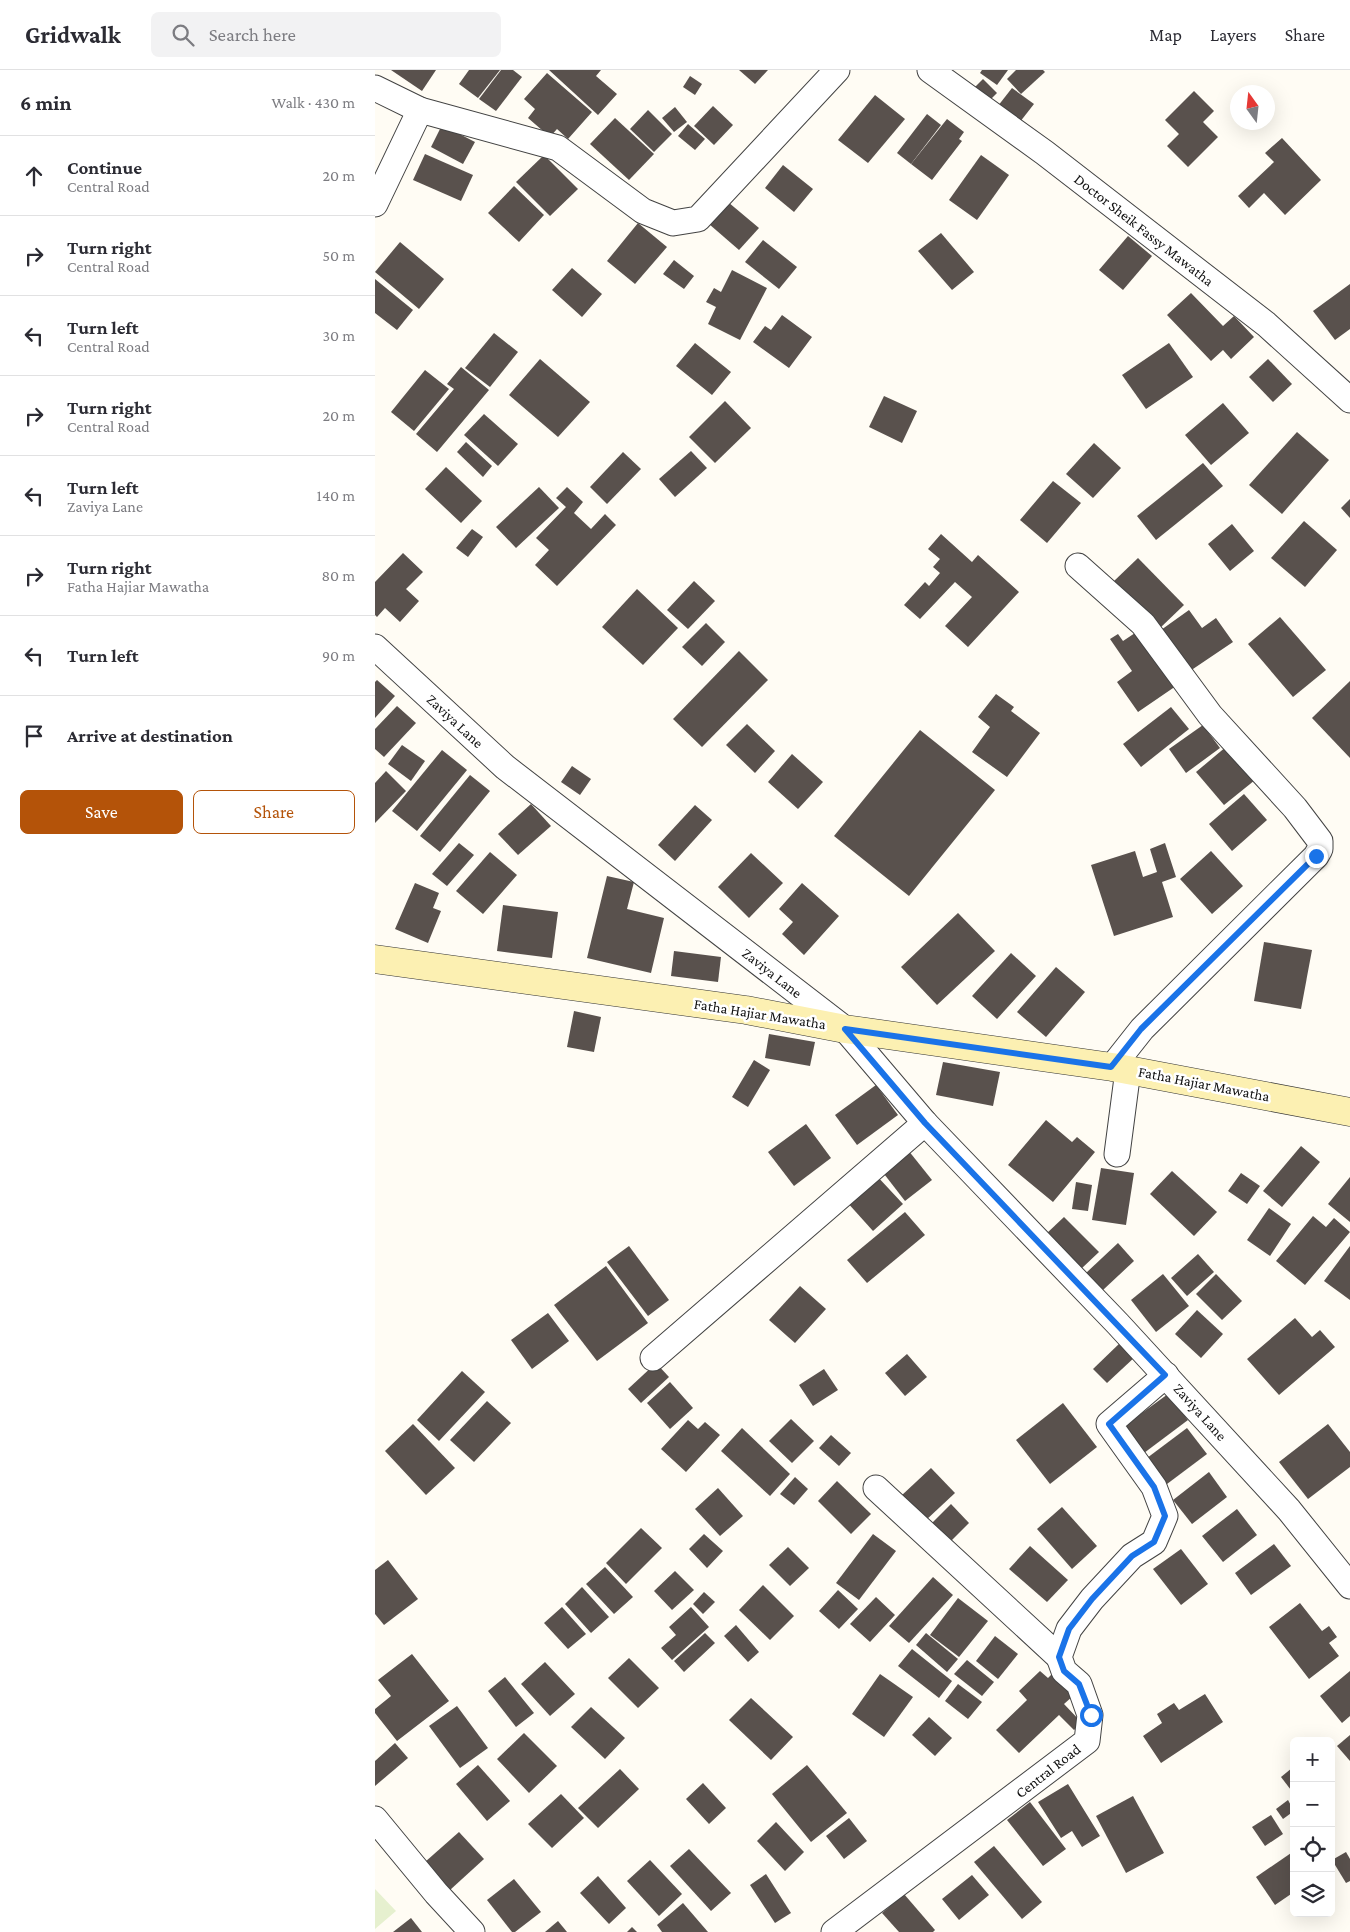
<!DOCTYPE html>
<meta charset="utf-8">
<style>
body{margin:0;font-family:"Crimson Pro",serif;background:#f2f2f3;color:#2b2b33}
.controls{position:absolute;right:15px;bottom:15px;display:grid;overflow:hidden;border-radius:8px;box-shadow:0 5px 20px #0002}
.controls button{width:45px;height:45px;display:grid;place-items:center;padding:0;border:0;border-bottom:1px solid #e1e1e2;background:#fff;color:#2b2b33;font:25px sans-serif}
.compass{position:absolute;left:855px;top:15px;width:45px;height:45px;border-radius:50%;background:#fff;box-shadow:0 5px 20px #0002;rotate:345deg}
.stop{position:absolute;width:15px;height:15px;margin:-11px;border:4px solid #1a73e8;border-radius:50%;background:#fff}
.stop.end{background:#1a73e8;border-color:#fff;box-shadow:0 1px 5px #0008}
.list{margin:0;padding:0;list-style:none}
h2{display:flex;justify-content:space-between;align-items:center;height:65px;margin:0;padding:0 20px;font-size:21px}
h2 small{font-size:16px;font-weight:400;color:#7c7c81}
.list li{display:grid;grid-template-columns:32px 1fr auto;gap:15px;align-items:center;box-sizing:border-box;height:80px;padding:0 20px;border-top:1px solid #e1e1e2}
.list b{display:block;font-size:19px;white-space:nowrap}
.list p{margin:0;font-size:16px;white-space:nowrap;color:#7c7c81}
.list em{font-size:16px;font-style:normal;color:#7c7c81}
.actions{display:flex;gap:10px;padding:15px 20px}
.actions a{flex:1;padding:11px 0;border:1px solid #b45309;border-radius:8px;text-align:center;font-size:18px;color:#b45309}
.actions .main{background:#b45309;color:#fff}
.icon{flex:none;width:28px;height:28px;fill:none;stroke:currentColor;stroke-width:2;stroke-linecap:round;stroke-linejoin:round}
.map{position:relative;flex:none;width:975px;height:1862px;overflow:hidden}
header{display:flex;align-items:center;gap:30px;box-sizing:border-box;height:70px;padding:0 25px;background:#fff;border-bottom:1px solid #e1e1e2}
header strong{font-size:24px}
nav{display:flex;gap:28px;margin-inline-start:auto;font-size:18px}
.search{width:350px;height:45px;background:#f2f2f3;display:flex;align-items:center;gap:12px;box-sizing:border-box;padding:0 18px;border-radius:8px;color:#7c7c81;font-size:19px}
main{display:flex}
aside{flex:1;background:#fff}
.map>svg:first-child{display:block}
.pitch{fill:#e6f0cf}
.building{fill:#59514d}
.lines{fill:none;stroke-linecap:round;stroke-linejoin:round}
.street-casing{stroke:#434343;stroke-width:27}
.secondary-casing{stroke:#323232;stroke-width:29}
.street{stroke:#fff;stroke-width:25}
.secondary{stroke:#fcf0b2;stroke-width:28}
.route{stroke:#1a73e8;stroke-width:6}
.labels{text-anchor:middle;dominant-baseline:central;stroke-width:5;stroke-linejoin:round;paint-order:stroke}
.street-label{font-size:15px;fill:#101010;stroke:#fff}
</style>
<header>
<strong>Gridwalk</strong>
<div class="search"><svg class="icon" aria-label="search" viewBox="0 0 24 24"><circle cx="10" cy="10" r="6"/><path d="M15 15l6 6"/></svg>Search here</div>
<nav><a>Map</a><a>Layers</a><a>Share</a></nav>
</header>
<main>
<aside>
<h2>6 min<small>Walk · 430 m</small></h2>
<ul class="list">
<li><svg class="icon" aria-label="ahead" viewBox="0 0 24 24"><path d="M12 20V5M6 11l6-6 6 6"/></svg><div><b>Continue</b><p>Central Road</p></div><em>20 m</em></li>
<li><svg class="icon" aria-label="right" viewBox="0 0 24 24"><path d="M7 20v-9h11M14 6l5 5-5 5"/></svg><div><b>Turn right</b><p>Central Road</p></div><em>50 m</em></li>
<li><svg class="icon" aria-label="left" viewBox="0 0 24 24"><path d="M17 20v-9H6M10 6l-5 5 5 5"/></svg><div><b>Turn left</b><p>Central Road</p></div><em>30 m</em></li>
<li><svg class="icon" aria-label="right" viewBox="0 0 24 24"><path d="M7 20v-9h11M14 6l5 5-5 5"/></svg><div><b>Turn right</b><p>Central Road</p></div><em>20 m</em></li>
<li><svg class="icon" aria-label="left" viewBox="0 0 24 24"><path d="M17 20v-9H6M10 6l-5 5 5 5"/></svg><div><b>Turn left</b><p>Zaviya Lane</p></div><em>140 m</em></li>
<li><svg class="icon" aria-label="right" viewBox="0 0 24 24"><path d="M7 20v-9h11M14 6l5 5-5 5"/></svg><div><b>Turn right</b><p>Fatha Hajiar Mawatha</p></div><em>80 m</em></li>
<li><svg class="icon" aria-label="left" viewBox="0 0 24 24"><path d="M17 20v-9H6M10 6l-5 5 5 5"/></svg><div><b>Turn left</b></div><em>90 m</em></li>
<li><svg class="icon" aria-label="arrive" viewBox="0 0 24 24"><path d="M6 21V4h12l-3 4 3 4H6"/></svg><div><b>Arrive at destination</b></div></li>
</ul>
<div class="actions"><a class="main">Save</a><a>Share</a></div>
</aside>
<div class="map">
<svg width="975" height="1862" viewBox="0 0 975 1862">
<rect width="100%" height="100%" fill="#fffcf4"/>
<polygon class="pitch" points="0,1819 21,1841 0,1859"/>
<g class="building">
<polygon points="16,0 61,0 47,21"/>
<polygon points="94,0 125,0 103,28 84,14"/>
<polygon points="126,0 138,0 147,7 121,41 104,29"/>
<polygon points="174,0 226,0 221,6 242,24 223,45"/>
<polygon points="364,0 393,0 380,14"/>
<polygon points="607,0 633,0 622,15 605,3"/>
<polygon points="641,0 668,0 670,2 646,24 632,9"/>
<polygon points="172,3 217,42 193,69 182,59 175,67 153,48 160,39 149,29"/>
<polygon points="315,6 327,14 320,25 308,17"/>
<polygon points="608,9 622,23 611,34 597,20"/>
<polygon points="637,18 659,34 641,57 619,41"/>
<polygon points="819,21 839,41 828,52 843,67 813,97 792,76 804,64 790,50"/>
<polygon points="500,25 530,49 493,93 463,70"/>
<polygon points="338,36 358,55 339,75 319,56"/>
<polygon points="300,37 312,52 299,62 287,48"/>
<polygon points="273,40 297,64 279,82 255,59"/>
<polygon points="552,44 566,55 536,94 522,83"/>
<polygon points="240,48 279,84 254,110 215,74"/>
<polygon points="572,49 589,62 584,69 587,71 557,110 536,94"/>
<polygon points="313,54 330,69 320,80 303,66"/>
<polygon points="67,55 100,72 88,94 56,77"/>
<polygon points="907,68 946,110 910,145 889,123 874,138 863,126 899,92 890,83"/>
<polygon points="50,84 98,105 86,131 38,110"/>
<polygon points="169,85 203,119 175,146 141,112"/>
<polygon points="606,85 634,105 602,150 574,130"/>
<polygon points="408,95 438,119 419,142 390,118"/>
<polygon points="139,116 169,145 144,172 113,143"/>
<polygon points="353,132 384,158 364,180 334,154"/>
<polygon points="263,153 292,177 260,214 232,191"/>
<polygon points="566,163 599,202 577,220 543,181"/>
<polygon points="753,166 777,186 748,220 724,200"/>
<polygon points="388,170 422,197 404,219 370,192"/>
<polygon points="25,172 69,209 44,239 0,202"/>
<polygon points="299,190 319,206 309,219 288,204"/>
<polygon points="197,198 227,224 207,247 177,220"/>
<polygon points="357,200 392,218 365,270 333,254 341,237 331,232 339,218 346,222"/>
<polygon points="0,209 38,240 22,260 0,243"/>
<polygon points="975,214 975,259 960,270 938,241"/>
<polygon points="816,223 848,256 859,246 879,267 856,289 848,280 836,291 792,245"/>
<polygon points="407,245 437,267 414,298 378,272 390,256 396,260"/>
<polygon points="119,263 143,282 115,317 90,298"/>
<polygon points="320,273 356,302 337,325 301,296"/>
<polygon points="794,273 818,307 771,339 747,305"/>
<polygon points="165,289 215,332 183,367 134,325"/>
<polygon points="893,289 917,314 898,332 874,307"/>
<polygon points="86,297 114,320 62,382 41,364 79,319 72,314"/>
<polygon points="50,300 74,319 39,361 16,342"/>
<polygon points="509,326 542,341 527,373 494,357"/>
<polygon points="350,331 376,358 340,393 314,367"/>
<polygon points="848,333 874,363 836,395 810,365"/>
<polygon points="109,344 143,374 123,396 89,365"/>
<polygon points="922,362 954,390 907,444 874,415"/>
<polygon points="91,372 117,396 108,407 82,382"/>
<polygon points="719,373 746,398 718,428 691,404"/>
<polygon points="316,381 332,398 300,427 284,409"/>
<polygon points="248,382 266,399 232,434 215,417"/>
<polygon points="828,393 848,416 781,470 762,446"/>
<polygon points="71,397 107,431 86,453 50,419"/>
<polygon points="678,411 706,433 672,473 645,450"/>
<polygon points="164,417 184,438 141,478 121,457"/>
<polygon points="192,417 208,432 199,443 216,459 230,444 241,455 182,516 160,495 174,480 161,468 191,437 181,428"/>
<polygon points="975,429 975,448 966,438"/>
<polygon points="929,451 962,480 930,517 896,488"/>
<polygon points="857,454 879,481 855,501 833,474"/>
<polygon points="97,459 108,467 93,487 81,478"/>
<polygon points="566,464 597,492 603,485 644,522 593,577 570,556 597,527 580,512 545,549 529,535 550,512 554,516 565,503 558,497 565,489 553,479"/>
<polygon points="28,483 48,502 31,519 44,531 25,552 10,538 2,547 0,545 0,512"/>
<polygon points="763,488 809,535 784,559 738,512"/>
<polygon points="319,511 340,531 313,559 292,540"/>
<polygon points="262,519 303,558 268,595 227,557"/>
<polygon points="814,540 827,558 841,548 858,572 815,601 786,560"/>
<polygon points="905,547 951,600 918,627 873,574"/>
<polygon points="331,553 350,572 327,596 307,577"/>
<polygon points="763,561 801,616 763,642 742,612 757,601 735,569 743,564 748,571"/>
<polygon points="364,581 393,610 327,677 298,649"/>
<polygon points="2,610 20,626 0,648 0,612"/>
<polygon points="975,611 975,688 937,648"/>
<polygon points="621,624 639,637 636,641 665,663 632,707 597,682 615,657 603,647"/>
<polygon points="22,636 41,653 9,687 0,679 0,659"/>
<polygon points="796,637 814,659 766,697 748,674"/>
<polygon points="372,654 400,681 380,703 351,675"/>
<polygon points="828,655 845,678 811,703 794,679"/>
<polygon points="545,660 620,720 534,826 459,766"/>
<polygon points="27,675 50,691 36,711 13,694"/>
<polygon points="852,676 880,710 849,735 821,702"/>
<polygon points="67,680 92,700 42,761 17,741"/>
<polygon points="417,684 448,712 423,739 393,712"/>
<polygon points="197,696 216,709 205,725 186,712"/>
<polygon points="11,701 31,721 0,753 0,713"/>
<polygon points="95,705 115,721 65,782 45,766"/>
<polygon points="869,724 892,750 857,781 834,754"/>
<polygon points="156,734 176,756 143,785 123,764"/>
<polygon points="320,735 337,750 300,791 283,775"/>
<polygon points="84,773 99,785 72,816 57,804"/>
<polygon points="790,773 801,807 787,812 798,847 739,866 716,795 760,781 768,807 782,802 775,779"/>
<polygon points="836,781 868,816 837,844 805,809"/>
<polygon points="115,782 142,805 108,844 81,821"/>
<polygon points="376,783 408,813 374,848 343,817"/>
<polygon points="232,806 259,812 252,839 289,848 276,903 212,888"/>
<polygon points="40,813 64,823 58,838 66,841 53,873 20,859"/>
<polygon points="427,813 464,846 429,885 407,864 418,852 404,839"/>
<polygon points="128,835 183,842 177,888 122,881"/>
<polygon points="583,843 620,881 562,935 526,897"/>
<polygon points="889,872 937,880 926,939 879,931"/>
<polygon points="299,881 346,887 343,912 296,906"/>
<polygon points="636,883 661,906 622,949 597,926"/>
<polygon points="681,897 710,922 671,967 642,942"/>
<polygon points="199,941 226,947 219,982 192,977"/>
<polygon points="394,964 440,972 435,996 390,988"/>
<polygon points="379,990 395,1000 373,1037 357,1027"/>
<polygon points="568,992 625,1002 618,1036 561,1025"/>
<polygon points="501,1015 523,1045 482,1075 460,1045"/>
<polygon points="671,1050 697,1072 702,1067 720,1082 678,1132 633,1095"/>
<polygon points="431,1054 456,1088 419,1116 393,1082"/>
<polygon points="926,1076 945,1092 907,1137 888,1121"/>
<polygon points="533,1080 557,1110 530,1131 506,1100"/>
<polygon points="726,1098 759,1103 751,1155 717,1150"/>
<polygon points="797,1101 842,1142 819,1166 775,1124"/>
<polygon points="866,1103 885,1116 872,1134 853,1121"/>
<polygon points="501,1105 528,1134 498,1161 471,1131"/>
<polygon points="975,1107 975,1152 953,1134"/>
<polygon points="701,1112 717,1115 713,1141 697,1139"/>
<polygon points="894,1138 916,1154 895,1186 872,1170"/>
<polygon points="530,1142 550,1165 492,1213 472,1190"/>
<polygon points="938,1146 951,1157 959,1148 975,1162 930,1215 901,1191"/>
<polygon points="689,1147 724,1182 706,1199 671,1164"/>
<polygon points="743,1173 759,1191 728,1220 711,1203"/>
<polygon points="254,1176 294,1230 273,1246 232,1192"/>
<polygon points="975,1176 975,1230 949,1211"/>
<polygon points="823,1184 839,1202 812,1226 796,1208"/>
<polygon points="231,1196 273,1253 222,1291 179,1235"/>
<polygon points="788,1204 814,1236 781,1262 756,1230"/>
<polygon points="841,1204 867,1231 847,1250 821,1224"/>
<polygon points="425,1216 451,1239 420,1273 394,1250"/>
<polygon points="822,1240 848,1264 826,1288 800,1264"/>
<polygon points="173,1243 194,1271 157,1299 136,1270"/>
<polygon points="920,1248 937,1267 945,1260 960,1277 904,1325 872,1289"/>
<polygon points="747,1271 761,1286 732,1313 718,1299"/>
<polygon points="532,1284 552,1307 530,1326 510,1303"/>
<polygon points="281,1293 294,1307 266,1333 253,1319"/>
<polygon points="449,1299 463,1320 438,1336 424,1315"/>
<polygon points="87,1301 110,1322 64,1371 42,1350"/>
<polygon points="295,1312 318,1338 295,1359 272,1333"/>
<polygon points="793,1324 813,1350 769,1383 749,1356"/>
<polygon points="112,1331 136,1353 99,1392 75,1370"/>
<polygon points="688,1333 722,1377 675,1414 641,1370"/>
<polygon points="416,1349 439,1371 417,1393 394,1371"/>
<polygon points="313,1350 323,1359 330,1352 345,1365 311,1402 286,1379"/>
<polygon points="38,1354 80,1398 51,1425 10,1381"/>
<polygon points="953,1354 975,1382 975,1397 933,1429 904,1392"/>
<polygon points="367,1358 415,1404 395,1426 346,1381"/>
<polygon points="812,1358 832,1384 788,1417 768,1391"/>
<polygon points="456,1365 476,1383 464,1396 444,1378"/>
<polygon points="556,1398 580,1423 550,1451 526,1426"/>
<polygon points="834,1402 852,1427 817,1454 798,1430"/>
<polygon points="420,1407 433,1419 419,1435 405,1424"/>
<polygon points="462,1411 496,1444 476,1464 443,1431"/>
<polygon points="343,1418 368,1446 345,1466 320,1439"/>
<polygon points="576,1434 594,1453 572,1475 553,1457"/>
<polygon points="687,1437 722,1476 697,1499 662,1459"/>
<polygon points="862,1439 882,1465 848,1492 827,1466"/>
<polygon points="266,1458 287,1478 251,1514 231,1493"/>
<polygon points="329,1464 348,1481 332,1498 314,1479"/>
<polygon points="498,1464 521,1481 484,1530 461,1513"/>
<polygon points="899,1474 916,1496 876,1525 860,1503"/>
<polygon points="655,1476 693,1510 672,1532 634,1499"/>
<polygon points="413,1477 434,1498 415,1516 394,1495"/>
<polygon points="806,1479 833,1514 806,1535 778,1499"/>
<polygon points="13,1490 43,1529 9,1555 0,1544 0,1500"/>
<polygon points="230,1497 258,1527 239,1544 211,1514"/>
<polygon points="300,1501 319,1520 297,1540 279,1521"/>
<polygon points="558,1507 578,1525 534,1573 514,1556"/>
<polygon points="388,1515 419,1546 395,1570 364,1540"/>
<polygon points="207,1517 234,1547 216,1563 190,1534"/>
<polygon points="463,1520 483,1539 464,1559 444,1541"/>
<polygon points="329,1522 340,1532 328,1544 318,1534"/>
<polygon points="501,1527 520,1545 495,1572 475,1554"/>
<polygon points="583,1528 613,1551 584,1587 555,1565"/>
<polygon points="925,1533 947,1561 954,1556 962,1567 954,1573 964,1586 934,1609 894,1557"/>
<polygon points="187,1537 211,1564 193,1579 169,1553"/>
<polygon points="316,1537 334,1557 297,1590 286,1578 301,1565 294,1557"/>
<polygon points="361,1555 384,1582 373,1592 349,1566"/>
<polygon points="330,1563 340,1573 309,1602 299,1591"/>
<polygon points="551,1563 583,1589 572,1602 541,1575"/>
<polygon points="620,1566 643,1584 623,1609 601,1591"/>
<polygon points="537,1579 577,1611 564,1628 523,1596"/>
<polygon points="37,1584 74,1631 22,1671 0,1643 0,1639 16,1626 3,1610"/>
<polygon points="254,1588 284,1618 263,1638 233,1608"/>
<polygon points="592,1590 619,1612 607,1626 579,1604"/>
<polygon points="170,1592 200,1624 175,1646 146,1614"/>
<polygon points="665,1601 673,1608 677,1604 698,1626 689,1634 707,1653 699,1660 684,1645 644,1683 621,1660 652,1630 644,1621"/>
<polygon points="975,1601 975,1646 967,1653 945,1626"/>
<polygon points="505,1604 538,1627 509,1667 477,1644"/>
<polygon points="130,1607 159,1643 141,1657 113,1621"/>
<polygon points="583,1614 607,1632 593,1649 570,1631"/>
<polygon points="830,1624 848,1652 786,1693 768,1666 787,1653 782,1644 799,1633 804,1640"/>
<polygon points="376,1628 418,1667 396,1690 354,1650"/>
<polygon points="82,1636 113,1678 85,1698 54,1656"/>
<polygon points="216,1637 250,1668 230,1689 196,1657"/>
<polygon points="554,1647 577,1668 560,1686 537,1665"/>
<polygon points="149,1663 182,1696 154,1723 122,1689"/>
<polygon points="975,1665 975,1691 962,1676"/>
<polygon points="20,1673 33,1688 0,1716 0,1691"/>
<polygon points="103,1695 135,1731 112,1751 81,1714"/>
<polygon points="432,1695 472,1743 436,1772 397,1724"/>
<polygon points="917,1698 919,1701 919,1724 906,1707"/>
<polygon points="245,1699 264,1719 223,1758 203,1738"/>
<polygon points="328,1713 351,1738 334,1754 311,1729"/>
<polygon points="693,1714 725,1766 707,1777 697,1761 686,1768 663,1732"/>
<polygon points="186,1724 209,1748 177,1778 153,1754"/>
<polygon points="758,1726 789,1783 751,1803 721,1746"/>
<polygon points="913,1730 919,1741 908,1749 901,1739"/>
<polygon points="655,1732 691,1779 668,1796 632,1750"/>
<polygon points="896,1745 908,1764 890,1776 877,1757"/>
<polygon points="474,1748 492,1771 469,1789 451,1766"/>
<polygon points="401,1752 429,1782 410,1801 382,1771"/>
<polygon points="84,1762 109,1789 75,1820 50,1792"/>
<polygon points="619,1776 667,1832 647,1849 599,1792"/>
<polygon points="314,1779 356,1823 336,1841 295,1796"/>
<polygon points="919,1781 919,1822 900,1835 881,1807"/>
<polygon points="971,1782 975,1789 975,1811 971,1813 957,1790"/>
<polygon points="275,1790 307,1824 284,1846 252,1811"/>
<polygon points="391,1804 416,1843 400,1853 375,1815"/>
<polygon points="597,1805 614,1825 584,1850 567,1829"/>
<polygon points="223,1806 251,1838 234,1854 205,1823"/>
<polygon points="139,1809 166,1842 140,1862 137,1862 112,1830"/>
<polygon points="529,1824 560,1860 558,1862 524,1862 507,1843"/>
<polygon points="308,1833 333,1862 287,1862 282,1855"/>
<polygon points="36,1848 47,1862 18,1862"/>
<polygon points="183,1851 192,1862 170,1862"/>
<polygon points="257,1857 262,1862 252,1862"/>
</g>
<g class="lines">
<g class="street-casing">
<g id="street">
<polyline points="555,0 670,83 891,254 975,330"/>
<polyline points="0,18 45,40 183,78 268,141 298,153 323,149 462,0"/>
<polyline points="0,134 45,40"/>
<polyline points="703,496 768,554 835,645 920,738 945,771 945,779 941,786 767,959 737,997"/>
<polyline points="0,577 130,697 470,959 550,1053 743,1254 914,1440 975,1516"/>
<polyline points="742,1084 753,1000"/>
<polyline points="278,1288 550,1053"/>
<polyline points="501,1418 684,1587"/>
<polyline points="0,1749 61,1823 97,1862"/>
<polyline points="459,1862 712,1671 715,1645 704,1614 689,1601 684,1587 694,1559 717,1529 757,1486 779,1472 790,1446 779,1417 734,1354 791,1305"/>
</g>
</g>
<g class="secondary-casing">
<polyline id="secondary" points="0,889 371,940 470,959 737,997 975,1042"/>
</g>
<use href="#street" class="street"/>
<use href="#secondary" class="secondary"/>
</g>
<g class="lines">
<polyline class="route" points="716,1645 704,1614 689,1601 684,1587 694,1559 717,1529 757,1486 779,1472 790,1446 779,1417 734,1354 790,1305 550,1053 470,959 736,997 766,959 941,786"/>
</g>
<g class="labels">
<g class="street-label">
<text transform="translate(769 160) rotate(38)">Doctor Sheik Fassy Mawatha</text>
<text transform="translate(80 651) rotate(43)">Zaviya Lane</text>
<text transform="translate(397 903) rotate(38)">Zaviya Lane</text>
<text transform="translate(385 944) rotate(9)">Fatha Hajiar Mawatha</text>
<text transform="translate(829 1014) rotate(11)">Fatha Hajiar Mawatha</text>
<text transform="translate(825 1342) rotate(48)">Zaviya Lane</text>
<text transform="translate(673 1701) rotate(-38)">Central Road</text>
</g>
</g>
</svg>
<div class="controls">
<button>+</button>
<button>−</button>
<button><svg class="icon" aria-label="locate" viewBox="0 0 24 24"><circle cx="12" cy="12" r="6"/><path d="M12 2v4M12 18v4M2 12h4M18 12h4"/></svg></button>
<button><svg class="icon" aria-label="layers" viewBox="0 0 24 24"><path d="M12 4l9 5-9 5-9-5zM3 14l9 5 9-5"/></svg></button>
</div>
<svg class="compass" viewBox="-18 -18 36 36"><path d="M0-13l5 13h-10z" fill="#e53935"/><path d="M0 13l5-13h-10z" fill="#7c7c81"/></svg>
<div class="stop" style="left:716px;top:1645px"></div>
<div class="stop end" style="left:941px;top:786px"></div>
</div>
</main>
